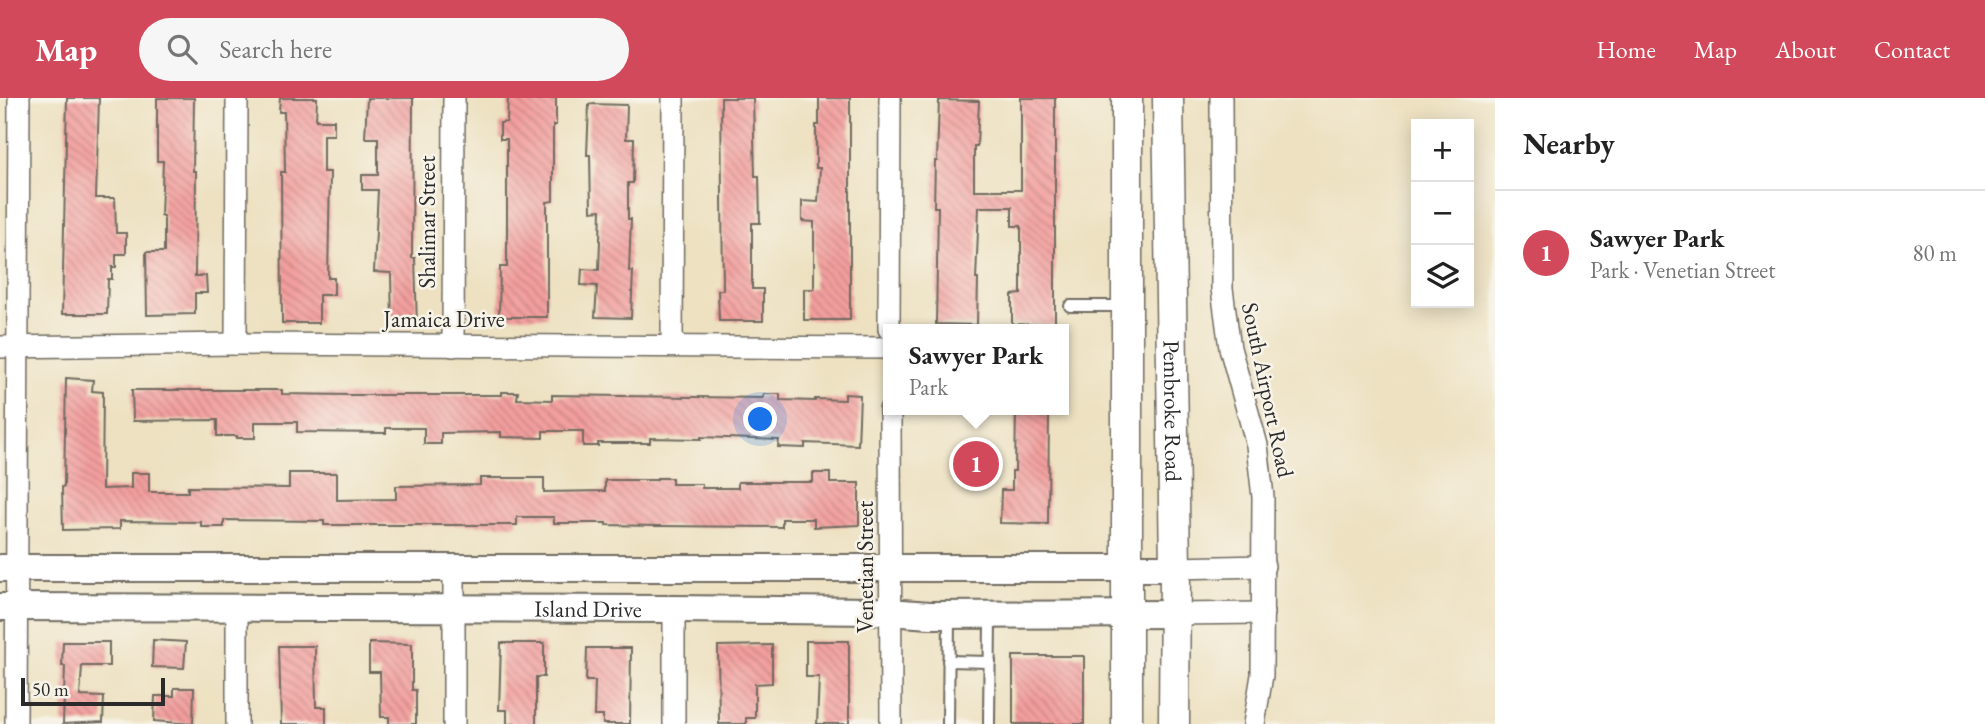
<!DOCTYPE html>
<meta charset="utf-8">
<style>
body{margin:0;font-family:"EB Garamond",serif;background:#f6f6f6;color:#222}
.controls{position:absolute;right:21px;top:21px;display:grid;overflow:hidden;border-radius:0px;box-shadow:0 4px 18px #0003}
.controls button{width:63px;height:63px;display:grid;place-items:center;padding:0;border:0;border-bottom:2px solid #e0e0e0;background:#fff;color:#222;font:35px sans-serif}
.scale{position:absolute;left:21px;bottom:18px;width:144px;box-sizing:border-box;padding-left:7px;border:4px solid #2b2b2b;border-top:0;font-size:19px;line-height:24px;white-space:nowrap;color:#2b2b2b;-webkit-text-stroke:5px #f7f3e8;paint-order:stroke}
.you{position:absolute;left:761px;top:322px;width:24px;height:24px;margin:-18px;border:5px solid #fff;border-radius:50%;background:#1a73e8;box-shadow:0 0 0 10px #1a73e833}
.badge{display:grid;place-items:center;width:46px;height:46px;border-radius:50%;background:#d1495b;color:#fff;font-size:23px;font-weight:700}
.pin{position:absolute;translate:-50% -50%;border:4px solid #fff;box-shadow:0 2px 7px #0006}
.popup{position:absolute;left:883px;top:226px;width:186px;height:91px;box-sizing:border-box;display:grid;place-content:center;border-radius:0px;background:#fff;filter:drop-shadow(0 2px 5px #0005);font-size:23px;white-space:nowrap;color:#767676}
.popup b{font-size:26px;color:#222}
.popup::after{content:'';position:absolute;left:50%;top:100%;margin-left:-14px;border:14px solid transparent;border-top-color:#fff}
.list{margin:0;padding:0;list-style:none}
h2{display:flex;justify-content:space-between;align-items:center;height:91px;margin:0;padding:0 28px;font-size:30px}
h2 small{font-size:23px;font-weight:400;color:#767676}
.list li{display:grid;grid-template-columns:46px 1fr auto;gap:21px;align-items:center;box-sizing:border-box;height:126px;padding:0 28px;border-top:2px solid #e0e0e0}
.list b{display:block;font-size:26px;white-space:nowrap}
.list p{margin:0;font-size:23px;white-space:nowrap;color:#767676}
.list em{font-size:23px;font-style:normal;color:#767676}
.icon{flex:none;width:38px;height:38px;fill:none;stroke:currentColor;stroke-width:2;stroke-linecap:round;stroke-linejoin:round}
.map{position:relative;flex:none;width:1495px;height:626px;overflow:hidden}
header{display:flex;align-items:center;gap:42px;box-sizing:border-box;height:98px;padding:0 35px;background:#d1495b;color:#fff}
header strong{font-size:33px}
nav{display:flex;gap:38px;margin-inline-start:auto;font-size:24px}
.search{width:490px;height:63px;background:#f6f6f6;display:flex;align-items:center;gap:18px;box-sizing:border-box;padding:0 24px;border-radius:38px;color:#767676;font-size:26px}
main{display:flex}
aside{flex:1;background:#fff}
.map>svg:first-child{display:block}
.building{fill:url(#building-back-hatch)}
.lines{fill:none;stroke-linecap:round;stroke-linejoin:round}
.service-casing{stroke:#6f6b60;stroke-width:14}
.minor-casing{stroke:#6f6b60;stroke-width:24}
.tertiary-casing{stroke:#6f6b60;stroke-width:30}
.secondary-casing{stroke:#6f6b60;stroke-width:33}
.service{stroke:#fff;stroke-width:10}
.minor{stroke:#fff;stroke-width:21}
.tertiary{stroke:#fff;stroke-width:26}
.secondary{stroke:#fff;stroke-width:30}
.labels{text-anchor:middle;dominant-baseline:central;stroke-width:5;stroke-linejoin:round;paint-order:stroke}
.street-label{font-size:23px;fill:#2b2b2b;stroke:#f7f3e8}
</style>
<header>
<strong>Map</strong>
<div class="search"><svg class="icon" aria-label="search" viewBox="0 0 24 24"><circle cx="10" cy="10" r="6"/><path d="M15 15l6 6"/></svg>Search here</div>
<nav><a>Home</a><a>Map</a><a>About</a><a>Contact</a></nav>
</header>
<main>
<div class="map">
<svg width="1495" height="626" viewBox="0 0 1495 626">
<defs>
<pattern id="building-back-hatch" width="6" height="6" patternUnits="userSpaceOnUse" patternTransform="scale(1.75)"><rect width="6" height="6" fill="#f39f9e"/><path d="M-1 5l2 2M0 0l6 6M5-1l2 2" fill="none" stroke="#c58281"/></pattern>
</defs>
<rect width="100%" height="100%" fill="#f7f3e8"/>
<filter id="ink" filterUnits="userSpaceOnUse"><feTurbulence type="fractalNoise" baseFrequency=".0143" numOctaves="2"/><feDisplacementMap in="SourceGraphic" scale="14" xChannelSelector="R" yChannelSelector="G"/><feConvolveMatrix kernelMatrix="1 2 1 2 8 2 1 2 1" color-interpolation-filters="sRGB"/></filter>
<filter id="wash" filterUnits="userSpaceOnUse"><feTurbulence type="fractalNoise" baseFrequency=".00686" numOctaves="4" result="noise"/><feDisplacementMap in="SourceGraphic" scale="28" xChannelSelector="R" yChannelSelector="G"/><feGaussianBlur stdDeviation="1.57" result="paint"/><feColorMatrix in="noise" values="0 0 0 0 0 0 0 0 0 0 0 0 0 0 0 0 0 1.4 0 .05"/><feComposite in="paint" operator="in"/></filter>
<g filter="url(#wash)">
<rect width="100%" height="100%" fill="#ede1c1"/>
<g id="blocks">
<g class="building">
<polygon points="67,0 99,0 96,100 115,100 116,135 126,135 126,156 116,156 116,169 112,169 112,181 108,181 107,216 62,216"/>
<polygon points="157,0 194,0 193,73 196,73 195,178 206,178 207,195 195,195 195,216 147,217 146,154 164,154 164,118 161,118 163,63 157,63"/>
<polygon points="280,0 317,0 316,22 334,22 334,37 323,37 323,74 330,74 328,180 334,180 334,197 319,197 319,225 282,225 281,74 285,74 284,14 279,14"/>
<polygon points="367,0 413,0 412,160 415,160 417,228 392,229 391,175 374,174 378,92 362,92 362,77 378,77 378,40 365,40"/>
<polygon points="508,0 556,0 556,27 553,27 553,103 547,104 547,219 499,219 500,169 507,169 507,41 500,41 500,25 507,24"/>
<polygon points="721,0 753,0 755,78 759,78 760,125 752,125 752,191 763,191 763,223 719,223 718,192 723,192"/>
<polygon points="819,0 850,0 850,222 804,222 804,191 814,191 814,124 802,123 802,103 818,104 820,70 816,70 816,27 819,27"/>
<polygon points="1021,0 1055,0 1055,227 1012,226 1012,197 1021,196 1021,128 1012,128 1012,109 979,109 976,181 978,181 977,227 936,226 938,109 934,109 935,63 937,63 939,2 979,3 977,48 974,48 974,92 1021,92"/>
<polygon points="589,6 627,7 626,41 634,41 633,85 628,85 628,121 631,121 629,173 633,173 631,220 595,219 597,188 581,187 582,171 599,172 601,112 591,113 590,57 587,57"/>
<polygon points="66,280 93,282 92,293 103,294 102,391 131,390 131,375 149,375 149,394 188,394 188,389 289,390 289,375 337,375 337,402 396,401 396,388 480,387 480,380 544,380 544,394 605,393 605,382 657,382 657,380 672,380 672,386 702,386 702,390 738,390 738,384 813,384 813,375 830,375 830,385 859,385 859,427 814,429 814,421 782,421 782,429 657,428 606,427 606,425 554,425 554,419 517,419 517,427 324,427 324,423 224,422 224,429 201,429 201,424 120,423 120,431 63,432 62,389 64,388"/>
<polygon points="132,292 282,292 282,296 349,297 502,297 502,294 518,294 517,301 552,302 552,297 763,300 764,296 780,296 780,302 815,303 815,301 845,302 845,296 860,297 858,347 805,345 805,350 778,349 779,342 701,339 701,341 650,340 650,345 598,345 598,348 583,348 583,333 543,333 543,340 501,339 501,334 441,335 441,346 424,346 424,330 386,330 386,335 297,334 297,324 255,324 255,340 237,340 237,338 217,338 217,322 133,323"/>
<polygon points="1016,312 1049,312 1048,426 1000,425 1001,392 1012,392 1012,373 1015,373"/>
<polygon points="153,542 186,544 184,570 152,569"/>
<polygon points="806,543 849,543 849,626 817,626 819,579 806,579"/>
<polygon points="63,544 109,544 109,568 82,568 80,598 104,599 103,624 63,626 65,568 62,568"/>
<polygon points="369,545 412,546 412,592 416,592 416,626 389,626 389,619 381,619 380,574 369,574"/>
<polygon points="501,545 544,545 544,579 536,579 536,626 507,626 507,612 499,612"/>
<polygon points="772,547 772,585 755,586 755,620 746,620 746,626 719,626 718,548"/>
<polygon points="279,548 315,548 316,609 326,609 326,626 281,626"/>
<polygon points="587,550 631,550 630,626 603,626 603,618 594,618 595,583 586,583"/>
<rect x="1013" y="558" width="71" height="68"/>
<polygon points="174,590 194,590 193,626 154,623 155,598 174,598"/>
</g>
</g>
</g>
<g filter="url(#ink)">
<use href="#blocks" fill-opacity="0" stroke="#6f6b60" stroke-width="2"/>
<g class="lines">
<g class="service-casing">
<g id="service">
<polyline points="1070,208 1127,208"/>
<polyline points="948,563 990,564"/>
<polyline points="948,626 949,517"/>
<polyline points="989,626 990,517"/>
</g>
</g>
<g class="minor-casing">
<g id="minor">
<polyline points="1221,0 1222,191 1230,250 1257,347 1263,399 1262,577 1254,626"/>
<polyline points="889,231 890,0"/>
<polyline points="236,246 237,0"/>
<polyline points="453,248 454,0"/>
<polyline points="672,248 673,0"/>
<polyline points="0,249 236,246 888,250"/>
<polyline points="890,312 891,626"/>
<polyline points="1175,470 1264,468"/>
<polyline points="1175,516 1263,515"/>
<polyline points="16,626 19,0"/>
<polyline points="237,626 237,510"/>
<polyline points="454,626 454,470"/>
<polyline points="674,626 674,511"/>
</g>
</g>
<g class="tertiary-casing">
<g id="tertiary">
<polyline points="0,470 1175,470"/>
<path id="s1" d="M0 509 674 511 875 513 930 517 1175 516"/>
</g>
</g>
<g class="secondary-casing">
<g id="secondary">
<polyline points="1127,0 1127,626"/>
<path id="s2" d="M1168 0 1175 470 1174 626"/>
</g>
</g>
<use href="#service" class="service"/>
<use href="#minor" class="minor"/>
<use href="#tertiary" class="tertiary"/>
<use href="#secondary" class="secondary"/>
</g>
</g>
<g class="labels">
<g class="street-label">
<text transform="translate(427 124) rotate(-90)">Shalimar Street</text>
<text x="444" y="221">Jamaica Drive</text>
<text transform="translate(1268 292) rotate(78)">South Airport Road</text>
<text stroke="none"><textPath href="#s2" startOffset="313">Pembroke Road</textPath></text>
<text transform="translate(865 469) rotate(-90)">Venetian Street</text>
<text stroke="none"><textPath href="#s1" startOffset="588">Island Drive</textPath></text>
</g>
</g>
</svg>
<div class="controls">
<button>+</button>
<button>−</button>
<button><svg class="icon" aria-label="layers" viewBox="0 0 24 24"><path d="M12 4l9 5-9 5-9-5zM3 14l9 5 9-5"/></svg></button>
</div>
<div class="scale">50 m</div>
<div class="you"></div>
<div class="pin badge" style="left:976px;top:366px">1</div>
<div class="popup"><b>Sawyer Park</b>Park</div>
</div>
<aside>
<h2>Nearby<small></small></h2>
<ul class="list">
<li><span class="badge">1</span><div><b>Sawyer Park</b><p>Park · Venetian Street</p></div><em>80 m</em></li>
</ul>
</aside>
</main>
